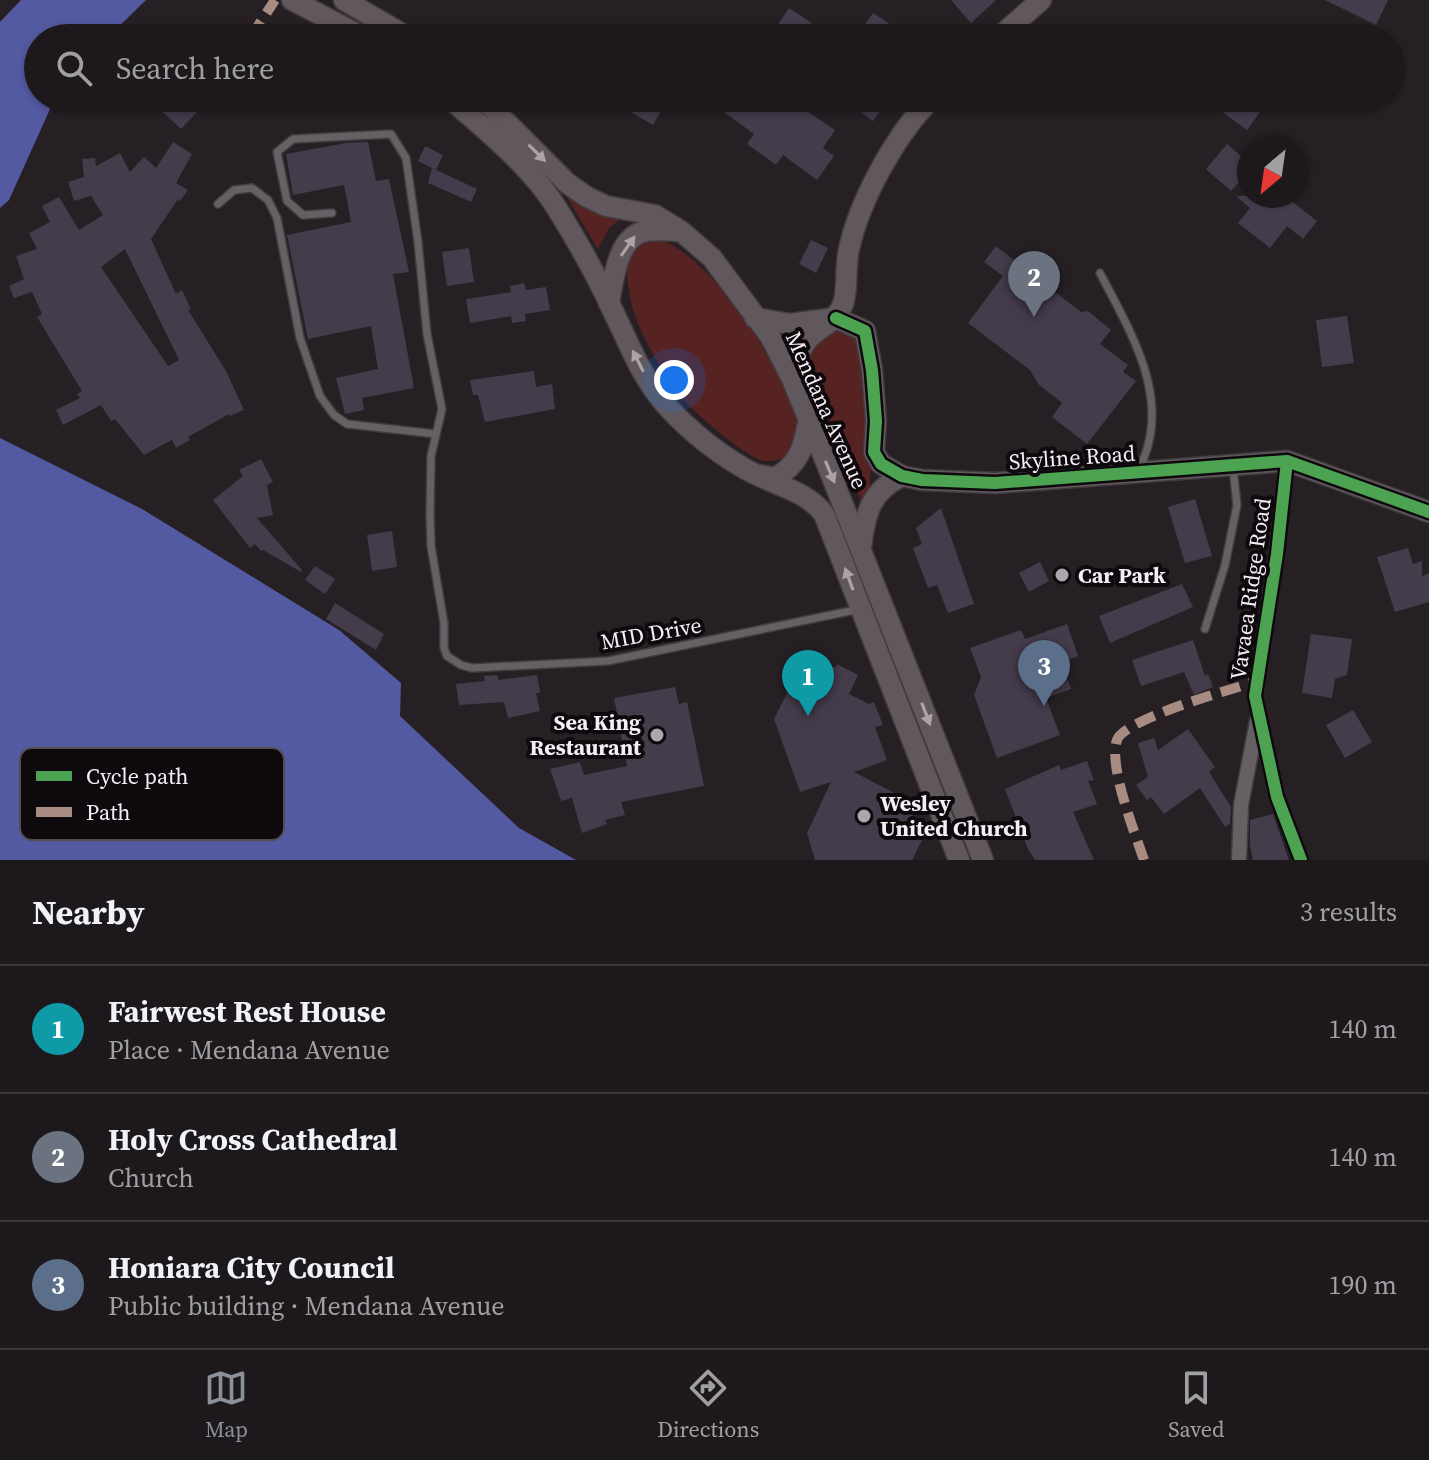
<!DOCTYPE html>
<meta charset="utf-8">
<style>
body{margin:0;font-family:"Source Serif 4",serif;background:#292529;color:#f1f3f6}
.compass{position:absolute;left:1237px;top:136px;width:72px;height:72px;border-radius:50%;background:#1c181c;box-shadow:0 2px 6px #0004;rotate:209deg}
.you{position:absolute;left:674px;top:380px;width:28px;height:28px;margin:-20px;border:6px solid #fff;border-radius:50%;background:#1a73e8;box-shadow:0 0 0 12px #1a73e833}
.badge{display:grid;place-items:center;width:52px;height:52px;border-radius:50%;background:#8c9099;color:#fff;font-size:26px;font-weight:700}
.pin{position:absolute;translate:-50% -66px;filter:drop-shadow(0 2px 4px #0008)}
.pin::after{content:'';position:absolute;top:42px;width:28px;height:24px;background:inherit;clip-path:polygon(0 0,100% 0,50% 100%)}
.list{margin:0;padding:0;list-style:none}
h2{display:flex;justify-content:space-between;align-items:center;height:104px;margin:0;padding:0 32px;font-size:34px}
h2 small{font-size:26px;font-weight:400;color:#a0a0a3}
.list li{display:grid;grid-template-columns:52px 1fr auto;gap:24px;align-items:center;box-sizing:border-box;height:128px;padding:0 32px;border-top:2px solid #3a373b}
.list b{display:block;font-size:30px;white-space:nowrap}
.list p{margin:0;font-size:26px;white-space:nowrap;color:#a0a0a3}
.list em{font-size:26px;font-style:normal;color:#a0a0a3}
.icon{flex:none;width:44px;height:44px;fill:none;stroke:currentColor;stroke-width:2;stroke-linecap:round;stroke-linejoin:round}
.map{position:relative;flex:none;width:1429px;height:860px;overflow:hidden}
.search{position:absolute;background:#1c181c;box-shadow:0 2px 6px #0004;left:24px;right:24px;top:24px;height:88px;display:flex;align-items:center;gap:20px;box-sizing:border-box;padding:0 28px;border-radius:44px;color:#a0a0a3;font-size:30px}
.sheet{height:488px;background:#1c181c}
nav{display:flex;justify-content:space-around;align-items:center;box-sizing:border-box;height:112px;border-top:2px solid #3a373b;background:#1c181c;font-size:22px;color:#a0a0a3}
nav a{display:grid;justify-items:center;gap:4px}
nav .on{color:#8c9099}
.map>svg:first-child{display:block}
.green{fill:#562222}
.water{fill:#545aa1}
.building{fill:#443b4b;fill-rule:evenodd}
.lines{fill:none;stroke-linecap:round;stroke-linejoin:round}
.lane-casing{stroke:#413b40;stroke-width:10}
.street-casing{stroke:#413b40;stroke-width:17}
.secondary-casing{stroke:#413b40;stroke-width:23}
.lane{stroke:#656064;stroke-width:7}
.street{stroke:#656064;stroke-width:14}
.secondary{stroke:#61585d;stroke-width:20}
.quiet{stroke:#a88b81;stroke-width:10;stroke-dasharray:20 10;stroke-linecap:butt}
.cycleway-casing{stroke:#0e090d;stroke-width:17}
.cycleway{stroke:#4ca352;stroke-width:12}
.oneway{fill:#aca3a9}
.poi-dot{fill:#aea6ac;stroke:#0e090d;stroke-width:3}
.labels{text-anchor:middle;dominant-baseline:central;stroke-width:8;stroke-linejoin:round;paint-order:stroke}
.street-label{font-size:22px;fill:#f7eef5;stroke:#0e090d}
.poi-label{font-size:22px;font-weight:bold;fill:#f7eef5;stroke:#0e090d;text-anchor:start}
.key{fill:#0e090d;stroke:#544e53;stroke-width:2}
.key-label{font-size:22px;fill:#f7eef5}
</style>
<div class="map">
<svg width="1429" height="860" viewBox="0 0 1429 860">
<rect width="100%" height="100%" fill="#262025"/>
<g class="green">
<polygon points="562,189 626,215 609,228 598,249"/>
<path d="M657 238C711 257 769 348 789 400 792 409 798 420 798 429 798 439 793 448 786 455 780 461 771 462 763 461 746 457 698 416 686 402 667 379 646 346 636 318 629 299 626 278 627 258L643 240Z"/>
<path d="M843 327 852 332 861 342C865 386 878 471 865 511L807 360 813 339 824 331Z"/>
</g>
<g class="water">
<polygon points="21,0 146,0 107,38 38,38 38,98 55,98 9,200 0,208 0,22"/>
<polygon points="0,438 142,509 339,630 401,683 400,716 519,828 576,860 0,860"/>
</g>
<g class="building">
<polygon points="951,0 996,0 971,23"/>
<polygon points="1325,0 1388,0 1376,25"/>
<polygon points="789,8 834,38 769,38"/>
<polygon points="873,13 911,38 856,38"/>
<polygon points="148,98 210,98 181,129"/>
<polygon points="607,98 668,98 653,125"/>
<polygon points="734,98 787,98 835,130 823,148 834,156 817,180 783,155 776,165 747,144 754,134 724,112"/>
<polygon points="842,98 879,98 886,103 873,121"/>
<polygon points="1203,98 1270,98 1247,130"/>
<path d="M173 142 192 154 176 183 188 190 180 201 178 199 151 239 176 294 182 290 191 309 188 310 226 371 244 410 230 416 229 414 188 437 190 440 176 448 172 440 144 455 115 419 111 421 101 405 63 425 56 410 80 398 77 394 82 391 37 317 42 314 32 292 14 298 9 286 24 279 16 256 37 249 29 233 50 222 42 206 59 197 79 230 103 215 91 196 74 201 68 182 84 177 82 159 95 158 96 166 120 153 130 172 144 157 156 168ZM125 249 179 360 168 366 101 267Z"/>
<polygon points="368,142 376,181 389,179 409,272 393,274 414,388 362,398 364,410 345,414 336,378 378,369 371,326 308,339 287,235 351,222 344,185 293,195 286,154 346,143"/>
<polygon points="1227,144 1249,163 1249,171 1231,191 1206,169"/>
<polygon points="425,146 443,155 436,170 418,161"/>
<polygon points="432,168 477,189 471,202 428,183"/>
<polygon points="1236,196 1260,196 1272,205 1279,196 1285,196 1317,221 1303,239 1287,226 1270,248 1238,223 1250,208"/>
<polygon points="811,240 828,248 816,273 799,264"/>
<polygon points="996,246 1081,312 1088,311 1111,330 1100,344 1128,365 1123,372 1136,381 1087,444 1052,417 1062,403 1038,384 1030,370 968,323 1003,276 984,262"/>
<polygon points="469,248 474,282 447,286 442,252"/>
<polygon points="524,283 526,290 546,287 550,310 525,314 526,321 512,323 511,316 470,323 466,299 511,292 510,286"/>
<polygon points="1347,316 1354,363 1322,367 1316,320"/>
<polygon points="534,371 536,387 552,384 555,409 485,422 478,395 473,395 470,380"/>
<polygon points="261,459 273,482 267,485 273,515 257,518 302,570 301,572 263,550 261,551 255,544 250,548 213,500 243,476 239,470"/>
<polygon points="1195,499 1212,556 1185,563 1168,507"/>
<polygon points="941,508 974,604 948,613 937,585 928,588 913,548 922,544 916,528"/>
<polygon points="392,531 397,567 372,571 367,535"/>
<polygon points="1408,548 1413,564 1422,561 1422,576 1429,573 1429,602 1395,612 1377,557"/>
<polygon points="1040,562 1049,581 1029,592 1019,573"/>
<polygon points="315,566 335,579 325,594 305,580"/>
<polygon points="1182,584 1193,607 1110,643 1099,616"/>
<polygon points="335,603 384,634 376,650 326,619"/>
<polygon points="1067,624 1078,656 1061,663 1071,689 1046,698 1060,735 997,758 974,695 981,677 970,648 1021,630 1025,639"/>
<polygon points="1311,634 1352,639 1347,675 1335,679 1332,698 1302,693"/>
<polygon points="1193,640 1205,676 1208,674 1213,687 1194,695 1184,672 1141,686 1132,660"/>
<polygon points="837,664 858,675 849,694 869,704 874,702 883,725 875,727 887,760 854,772 906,799 922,840 912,860 815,860 807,833 831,782 800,792 774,719 799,669 823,681 832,666 835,668"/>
<polygon points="497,675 499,680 537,675 540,693 536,693 540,711 508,718 504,702 459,705 456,684 485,681 484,676"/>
<polygon points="675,687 679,704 687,702 704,786 621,802 625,815 605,820 607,824 582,833 572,798 561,801 550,769 580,762 584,775 627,766 614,698"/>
<polygon points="1353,710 1372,742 1345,758 1326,725"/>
<polygon points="1188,729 1215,767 1209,772 1231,807 1230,824 1225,827 1200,788 1164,814 1151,797 1147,800 1136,785 1148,777 1138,743 1154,738 1158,750"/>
<polygon points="1087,761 1094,780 1088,781 1097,804 1073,812 1094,860 1035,860 1028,849 1005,789 1059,765 1061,770"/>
<polygon points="1273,814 1289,860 1253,860 1250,845 1250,820"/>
</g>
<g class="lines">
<g class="lane-casing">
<g id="lane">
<polyline points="218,204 234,190 252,188 268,200 277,218 300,338 320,396 334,415 347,424 436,434"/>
<polyline points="332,213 303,215 287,201 277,152 293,139 391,134 406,158 418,242 427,334 442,409 431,456 430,515 431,546 444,623 444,648 447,656 461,665 472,668 608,661 860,609"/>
<path d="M1100 273C1131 333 1174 401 1139 469"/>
<polyline points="1205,629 1225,565 1237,505 1233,468"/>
</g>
</g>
<g class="street-casing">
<g id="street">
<polyline points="1287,461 1277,554 1255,696 1277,797 1301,860"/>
<polyline points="1239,860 1241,805 1257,721"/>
</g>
</g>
<g class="secondary-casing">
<g id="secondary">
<polyline points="292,0 365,38"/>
<polyline points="344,0 409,38"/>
<polyline points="998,38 1041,0"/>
<path d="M449 98C484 128 532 168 556 207 576 239 596 274 612 309 628 341 641 377 665 404 690 432 724 459 757 475 781 487 807 492 824 514L959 860"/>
<polyline points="482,98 567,183 587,197 606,206 655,215 681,231 712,258 770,336 792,379 830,472 983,860"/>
<path d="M609 303C613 280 618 235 646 231 657 229 669 231 680 231"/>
<polyline points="755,318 790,324 828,319"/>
<polyline points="836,318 865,331 872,370 876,421 874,452 881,464 902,476 922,480 995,483 1287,461 1429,512"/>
<path d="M799 383C799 376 796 366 798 359 807 326 833 330 843 304 848 291 845 264 849 249 860 199 896 134 932 98"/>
<path d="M759 475 775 478C799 464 803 449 808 423"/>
<path d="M861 547C865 515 870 491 902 476"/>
</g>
</g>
<use href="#lane" class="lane"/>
<use href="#street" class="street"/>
<use href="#secondary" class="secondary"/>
<g class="quiet">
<polyline points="250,38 275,0"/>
<path d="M1144 860C1135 833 1108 766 1117 740 1124 719 1232 689 1258 681"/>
</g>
<g class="cycleway-casing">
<g id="cycleway">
<polyline points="836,318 865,331 872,370 876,421 874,452 881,464 902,476 922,480 995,483 1287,461 1429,512"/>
<polyline points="1287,461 1277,554 1255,696 1277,797 1301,860"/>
</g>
</g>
<use href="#cycleway" class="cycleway"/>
</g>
<defs><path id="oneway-solid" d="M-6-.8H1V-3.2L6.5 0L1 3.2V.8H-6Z" transform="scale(2)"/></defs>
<g class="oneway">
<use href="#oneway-solid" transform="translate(537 153) rotate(45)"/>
<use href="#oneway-solid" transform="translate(628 246) rotate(-55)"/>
<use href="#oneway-solid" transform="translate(638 361) rotate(-117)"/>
<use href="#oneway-solid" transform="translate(830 472) rotate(67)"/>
<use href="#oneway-solid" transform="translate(849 579) rotate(-110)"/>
<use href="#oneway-solid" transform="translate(926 714) rotate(69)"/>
</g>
<g class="poi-dot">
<circle cx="1062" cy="575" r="8"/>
<circle cx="657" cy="735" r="8"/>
<circle cx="864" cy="816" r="8"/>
</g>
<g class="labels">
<g class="street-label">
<text transform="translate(827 410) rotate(66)">Mendana Avenue</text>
<text transform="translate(1072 457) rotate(-4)">Skyline Road</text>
<text transform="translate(1250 589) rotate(-82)">Vavaea Ridge Road</text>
<text transform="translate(651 633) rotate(-10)">MID Drive</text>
</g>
<g class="poi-label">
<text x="1078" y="575">Car Park</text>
<text x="641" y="722" text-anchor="end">Sea King<tspan x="641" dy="25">Restaurant</tspan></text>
<text x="880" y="803">Wesley<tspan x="880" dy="25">United Church</tspan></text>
</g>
</g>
<rect x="20" y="748" width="264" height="92" rx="12" class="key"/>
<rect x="36" y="771" width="36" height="10" fill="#4ca352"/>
<rect x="36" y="807" width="36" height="10" fill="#a88b81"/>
<g class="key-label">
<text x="86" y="784">Cycle path</text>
<text x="86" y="820">Path</text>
</g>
</svg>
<svg class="compass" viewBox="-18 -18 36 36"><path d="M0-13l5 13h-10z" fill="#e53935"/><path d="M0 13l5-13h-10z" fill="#a0a0a3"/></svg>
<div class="you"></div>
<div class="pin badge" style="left:808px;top:716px;background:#0f9aa8">1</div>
<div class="pin badge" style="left:1034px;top:317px;background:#6b7280">2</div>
<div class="pin badge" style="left:1044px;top:706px;background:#5c6f8a">3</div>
<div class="search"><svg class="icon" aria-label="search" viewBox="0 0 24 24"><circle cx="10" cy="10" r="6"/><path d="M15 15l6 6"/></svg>Search here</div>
</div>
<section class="sheet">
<h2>Nearby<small>3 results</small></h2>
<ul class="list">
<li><span class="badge" style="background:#0f9aa8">1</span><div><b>Fairwest Rest House</b><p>Place · Mendana Avenue</p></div><em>140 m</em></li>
<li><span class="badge" style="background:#6b7280">2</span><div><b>Holy Cross Cathedral</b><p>Church</p></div><em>140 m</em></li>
<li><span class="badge" style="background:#5c6f8a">3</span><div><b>Honiara City Council</b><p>Public building · Mendana Avenue</p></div><em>190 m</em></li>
</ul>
</section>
<nav>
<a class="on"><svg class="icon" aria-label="map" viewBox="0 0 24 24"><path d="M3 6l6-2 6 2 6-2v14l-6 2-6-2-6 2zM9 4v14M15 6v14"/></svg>Map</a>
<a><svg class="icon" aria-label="directions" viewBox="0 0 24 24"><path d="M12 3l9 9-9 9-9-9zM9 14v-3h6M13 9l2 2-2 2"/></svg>Directions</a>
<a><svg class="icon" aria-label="saved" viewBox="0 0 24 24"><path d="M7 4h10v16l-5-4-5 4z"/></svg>Saved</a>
</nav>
